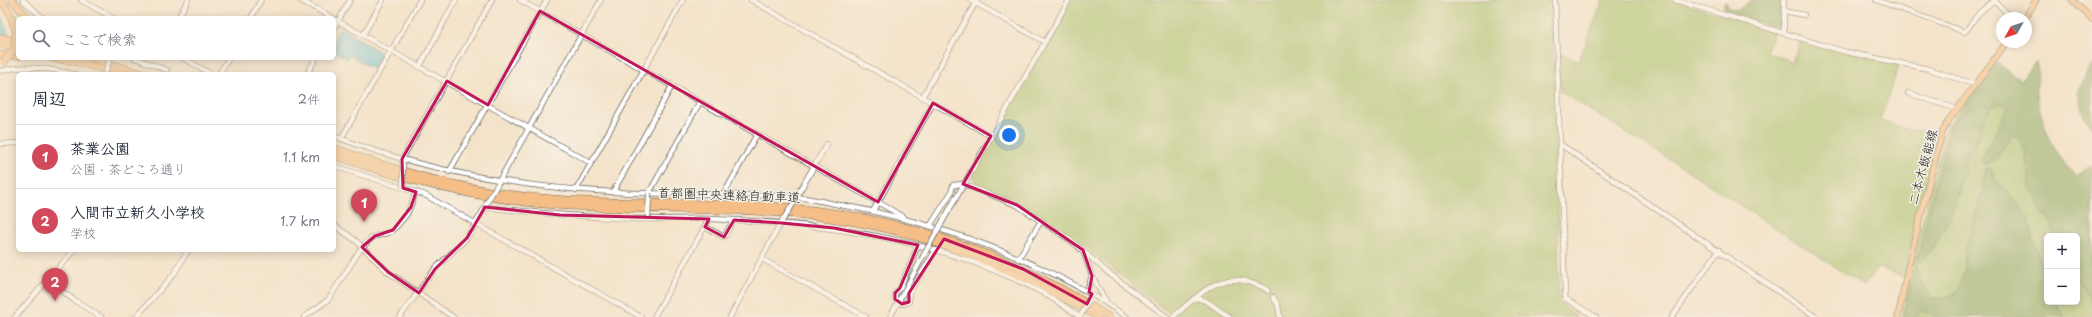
<!DOCTYPE html>
<html lang="ja">
<meta charset="utf-8">
<style>
body{margin:0;font-family:"Playpen Sans","Klee One",sans-serif;background:#f2f2f3;color:#1f2937}
.controls{position:absolute;right:12px;bottom:12px;display:grid;overflow:hidden;border-radius:6px;box-shadow:0 2px 10px #0003}
.controls button{width:36px;height:36px;display:grid;place-items:center;padding:0;border:0;border-bottom:1px solid #e0e1e3;background:#fff;color:#1f2937;font:20px sans-serif}
.compass{position:absolute;left:1996px;top:12px;width:36px;height:36px;border-radius:50%;background:#fff;box-shadow:0 2px 10px #0003;rotate:230deg}
.you{position:absolute;left:1009px;top:135px;width:14px;height:14px;margin:-10px;border:3px solid #fff;border-radius:50%;background:#1a73e8;box-shadow:0 0 0 6px #1a73e833}
.badge{display:grid;place-items:center;width:26px;height:26px;border-radius:50%;background:#d1495b;color:#fff;font-size:13px;font-weight:700}
.pin{position:absolute;translate:-50% -33px;filter:drop-shadow(0 1px 2px #0008)}
.pin::after{content:'';position:absolute;top:21px;width:14px;height:12px;background:inherit;clip-path:polygon(0 0,100% 0,50% 100%)}
.list{margin:0;padding:0;list-style:none}
h2{display:flex;justify-content:space-between;align-items:center;height:52px;margin:0;padding:0 16px;font-size:17px}
h2 small{font-size:13px;font-weight:400;color:#747a83}
.list li{display:grid;grid-template-columns:26px 1fr auto;gap:12px;align-items:center;box-sizing:border-box;height:64px;padding:0 16px;border-top:1px solid #e0e1e3}
.list b{display:block;font-size:15px;white-space:nowrap}
.list p{margin:0;font-size:13px;white-space:nowrap;color:#747a83}
.list em{font-size:13px;font-style:normal;color:#747a83}
.icon{flex:none;width:22px;height:22px;fill:none;stroke:currentColor;stroke-width:2;stroke-linecap:round;stroke-linejoin:round}
.map{position:relative;flex:none;width:2092px;height:317px;overflow:hidden}
.search{position:absolute;background:#fff;box-shadow:0 2px 10px #0003;left:16px;top:16px;width:320px;height:44px;display:flex;align-items:center;gap:10px;box-sizing:border-box;padding:0 14px;border-radius:6px;color:#747a83;font-size:15px}
.panel{position:absolute;background:#fff;box-shadow:0 2px 10px #0003;left:16px;top:72px;width:320px;height:180px;border-radius:6px}
.map>svg:first-child{display:block}
.green{fill:#a0c069;stroke:#5e6e42;fill-rule:evenodd}
.forest{fill:#80a65d;stroke:#4e613c}
.water{fill:#55bcd3;stroke:#386c78}
.lines{fill:none;stroke-linecap:round;stroke-linejoin:round}
.minor-casing{stroke:#686259;stroke-width:6}
.major-casing{stroke:#686259;stroke-width:7}
.highway-casing{stroke:#686259;stroke-width:8}
.minor{stroke:#fff;stroke-width:4.5}
.major{stroke:#f5be86;stroke-width:5.5}
.highway{stroke:#f5be86;stroke-width:7}
.minor-bridge-casing{stroke:#686259;stroke-width:6;stroke-linecap:butt}
.highway-bridge-casing{stroke:#686259;stroke-width:8;stroke-linecap:butt}
.minor-bridge{stroke:#fff;stroke-width:4.5}
.highway-bridge{stroke:#f5be86;stroke-width:7}
.marked{fill:none;stroke:#c2185b;stroke-width:3;stroke-linejoin:round}
.labels{text-anchor:middle;dominant-baseline:central;stroke-width:3;stroke-linejoin:round;paint-order:stroke}
.street-label{font-size:13px;fill:#1c1c1c;stroke:#f7f3e8}
</style>
<div class="map">
<svg width="2092" height="317" viewBox="0 0 2092 317">
<rect width="100%" height="100%" fill="#f7f3e8"/>
<filter id="ink" filterUnits="userSpaceOnUse"><feTurbulence type="fractalNoise" baseFrequency=".025" numOctaves="2"/><feDisplacementMap in="SourceGraphic" scale="8" xChannelSelector="R" yChannelSelector="G"/><feConvolveMatrix kernelMatrix="1 2 1 2 8 2 1 2 1" color-interpolation-filters="sRGB"/></filter>
<filter id="wash" filterUnits="userSpaceOnUse"><feTurbulence type="fractalNoise" baseFrequency=".012" numOctaves="4" result="noise"/><feDisplacementMap in="SourceGraphic" scale="16" xChannelSelector="R" yChannelSelector="G"/><feGaussianBlur stdDeviation="0.9" result="paint"/><feColorMatrix in="noise" values="0 0 0 0 0 0 0 0 0 0 0 0 0 0 0 0 0 1.4 0 .05"/><feComposite in="paint" operator="in"/></filter>
<g filter="url(#wash)">
<rect width="100%" height="100%" fill="#f4e3ca"/>
<g class="green">
<polygon points="1072,0 1548,0 1557,99 1559,302 1577,317 1174,317 1071,236 1013,199 978,185 974,180 974,173"/>
<polygon points="1603,0 1672,0 1774,30 1766,52 1792,62 1801,39 1899,65 1880,121 1910,130 1939,132 1904,277 1877,267 1864,286 1676,163 1561,92 1559,53 1579,61"/>
<path d="M1993 64 2018 77 2030 89 2054 153 2092 198V317H1901L1915 252 1946 128ZM2047 236H2077V302H2047Z"/>
</g>
<g class="forest">
<polygon points="1751,0 1781,0 1782,29 1724,12 1724,2 1726,2 1729,8 1738,10"/>
<path d="M2036 61C2040 71 2036 83 2037 94 2041 123 2055 156 2076 176L2092 164V302L2077 278V236H2055L2050 221 2041 213 2039 200 2030 188 2025 150 2017 136H2012L1995 160 1985 165 1981 161 2008 108 2000 103 1991 107 1984 119 1976 145 1965 158V173L1949 220 1930 251 1916 265 1921 282 1932 299 1951 296 1959 290 1965 268V249L1979 204 1986 168H1993L1994 177 2029 217 2034 243 2047 281V302H2056L2065 317H1941L1921 310 1915 317H1903L1950 126 1997 62 2020 81Z"/>
<polygon points="2090,65 2092,65 2092,129 2086,120 2078,93"/>
</g>
<g class="water">
<polygon points="0,13 9,35 0,34"/>
<polygon points="340,28 382,53 373,69 349,55 347,59 334,51 334,39"/>
</g>
</g>
<g filter="url(#ink)">
<g class="lines">
<g class="minor-casing">
<g id="minor">
<polyline points="23,0 43,18"/>
<polyline points="81,0 113,18"/>
<polyline points="300,0 333,18"/>
<polyline points="520,0 904,217"/>
<polyline points="751,0 991,136"/>
<polyline points="970,0 1045,42"/>
<polyline points="1555,0 1565,295 1566,299 1596,317"/>
<polyline points="1675,0 1846,52 1929,69 1976,85"/>
<polyline points="1784,0 1784,32"/>
<polyline points="1876,0 1965,32 1979,13 1994,0 2012,18"/>
<polyline points="1784,11 1804,15"/>
<polyline points="178,18 188,0"/>
<polyline points="251,18 261,0"/>
<polyline points="334,19 591,163"/>
<polyline points="334,28 350,0"/>
<polyline points="363,35 383,0"/>
<polyline points="135,58 167,70"/>
<polyline points="183,58 211,74"/>
<polyline points="420,66 456,0"/>
<path d="M0 71C26 64 49 69 75 74"/>
<polyline points="219,74 229,58"/>
<polyline points="307,74 316,58"/>
<polyline points="1908,93 1957,109"/>
<polyline points="923,96 977,0"/>
<path d="M334 136C423 171 517 187 613 192 673 195 734 193 795 197 810 198 825 202 840 205 937 222 1046 261 1127 317"/>
<polyline points="341,139 420,0"/>
<polyline points="0,144 18,143"/>
<polyline points="1560,144 1816,317"/>
<polyline points="334,166 425,195 641,317"/>
<polyline points="403,167 402,159 492,0"/>
<polyline points="449,172 547,0"/>
<polyline points="498,183 601,0"/>
<polyline points="576,190 683,0"/>
<polyline points="613,192 672,86"/>
<polyline points="649,193 700,102"/>
<polyline points="724,194 757,134"/>
<polyline points="795,199 827,144"/>
<path d="M485 207C535 213 583 217 633 219 658 220 684 218 710 219 824 223 939 238 1041 292 1055 299 1068 309 1080 317"/>
<polyline points="873,211 933,103"/>
<polyline points="334,225 355,240 388,272 453,317"/>
<polyline points="930,226 951,193 953,185 963,184 1017,205 1073,242 1106,271 1167,317"/>
<polyline points="940,226 1069,0"/>
<polyline points="705,227 724,237 734,220"/>
<polyline points="918,245 900,288 895,293 895,299 902,304 909,302 909,293 936,250"/>
<polyline points="1083,250 1092,276 1107,303"/>
<polyline points="762,259 866,317"/>
<polyline points="1018,259 1041,221"/>
<polyline points="47,280 74,300 101,317"/>
<polyline points="1087,291 1092,276"/>
<polyline points="1273,297 1278,305 1280,317"/>
<path d="M1196 298C1211 300 1215 310 1229 316"/>
<polyline points="15,317 74,250"/>
<polyline points="136,317 174,274 188,250"/>
<polyline points="304,317 328,300 362,247 373,237 390,232 396,227 407,214 416,192"/>
<polyline points="400,317 435,269 467,238 486,206"/>
<polyline points="654,317 709,219"/>
<polyline points="730,317 782,221"/>
<polyline points="890,317 926,251"/>
<path d="M1173 317C1196 298 1217 272 1248 282 1256 285 1262 285 1268 291"/>
<polyline points="1672,317 1719,250"/>
</g>
</g>
<g class="major-casing">
<g id="major">
<polyline points="2072,0 2092,19"/>
<polyline points="2025,18 2036,0"/>
<polyline points="1898,317 1912,249 1942,133 1949,120 2007,42"/>
</g>
</g>
<g class="highway-casing">
<g id="highway">
<polyline points="1,0 10,14 16,32"/>
<polyline points="12,0 28,18"/>
<polyline points="0,38 18,41"/>
<polyline points="0,44 18,47"/>
<polyline points="0,55 18,56"/>
<polyline points="52,58 77,62 122,74"/>
<polyline points="92,58 143,74"/>
<path d="M334 148C405 175 478 193 553 199 637 206 720 200 803 209 912 220 1017 258 1109 317"/>
<path d="M334 155C404 181 479 199 554 205 648 212 742 205 836 219 931 233 1015 269 1098 317"/>
</g>
</g>
<use href="#minor" class="minor"/>
<use href="#major" class="major"/>
<use href="#highway" class="highway"/>
<g class="minor-bridge-casing">
<g id="minor-bridge">
<polyline points="105,74 110,58"/>
<polyline points="403,188 403,167"/>
<polyline points="486,204 497,185"/>
<polyline points="648,219 649,193"/>
<polyline points="782,221 795,201"/>
<polyline points="926,251 940,226"/>
<polyline points="1081,315 1090,299"/>
</g>
</g>
<g class="highway-bridge-casing">
<polyline id="highway-bridge" points="4,62 15,48 16,32"/>
</g>
<use href="#minor-bridge" class="minor-bridge"/>
<use href="#highway-bridge" class="highway-bridge"/>
</g>
</g>
<path d="M0 0H2092V317H0ZM540 11 878 202 933 103 991 136 963 184 1017 205 1083 250 1092 276 1089 292 1092 294 1087 304 1023 269 944 239 909 293V302L902 304 895 299V293L900 288 918 245 834 228 782 223 734 220 724 237 705 227 709 219 560 215 485 207 467 238 435 269 419 293 388 272 362 247 375 236 393 230 411 207 416 192 403 188 402 159 447 81 488 105Z" fill="#f4e3ca" fill-opacity=".55" fill-rule="evenodd"/>
<path class="marked" d="M540 11 878 202 933 103 991 136 963 184 1017 205 1083 250 1092 276 1089 292 1092 294 1087 304 1023 269 944 239 909 293V302L902 304 895 299V293L900 288 918 245 834 228 782 223 734 220 724 237 705 227 709 219 560 215 485 207 467 238 435 269 419 293 388 272 362 247 375 236 393 230 411 207 416 192 403 188 402 159 447 81 488 105Z"/>
<g class="labels">
<g class="street-label">
<text transform="translate(1922 167) rotate(-75)">二本木飯能線</text>
<text transform="translate(729 194) rotate(2)">首都圏中央連絡自動車道</text>
</g>
</g>
</svg>
<div class="controls">
<button>+</button>
<button>−</button>
</div>
<svg class="compass" viewBox="-18 -18 36 36"><path d="M0-13l5 13h-10z" fill="#e53935"/><path d="M0 13l5-13h-10z" fill="#747a83"/></svg>
<div class="you"></div>
<div class="pin badge" style="left:364px;top:222px">1</div>
<div class="pin badge" style="left:55px;top:301px">2</div>
<div class="search"><svg class="icon" aria-label="search" viewBox="0 0 24 24"><circle cx="10" cy="10" r="6"/><path d="M15 15l6 6"/></svg>ここで検索</div>
<section class="panel">
<h2>周辺<small>2件</small></h2>
<ul class="list">
<li><span class="badge">1</span><div><b>茶業公園</b><p>公園 · 茶どころ通り</p></div><em>1.1 km</em></li>
<li><span class="badge">2</span><div><b>入間市立新久小学校</b><p>学校</p></div><em>1.7 km</em></li>
</ul>
</section>
</div>
